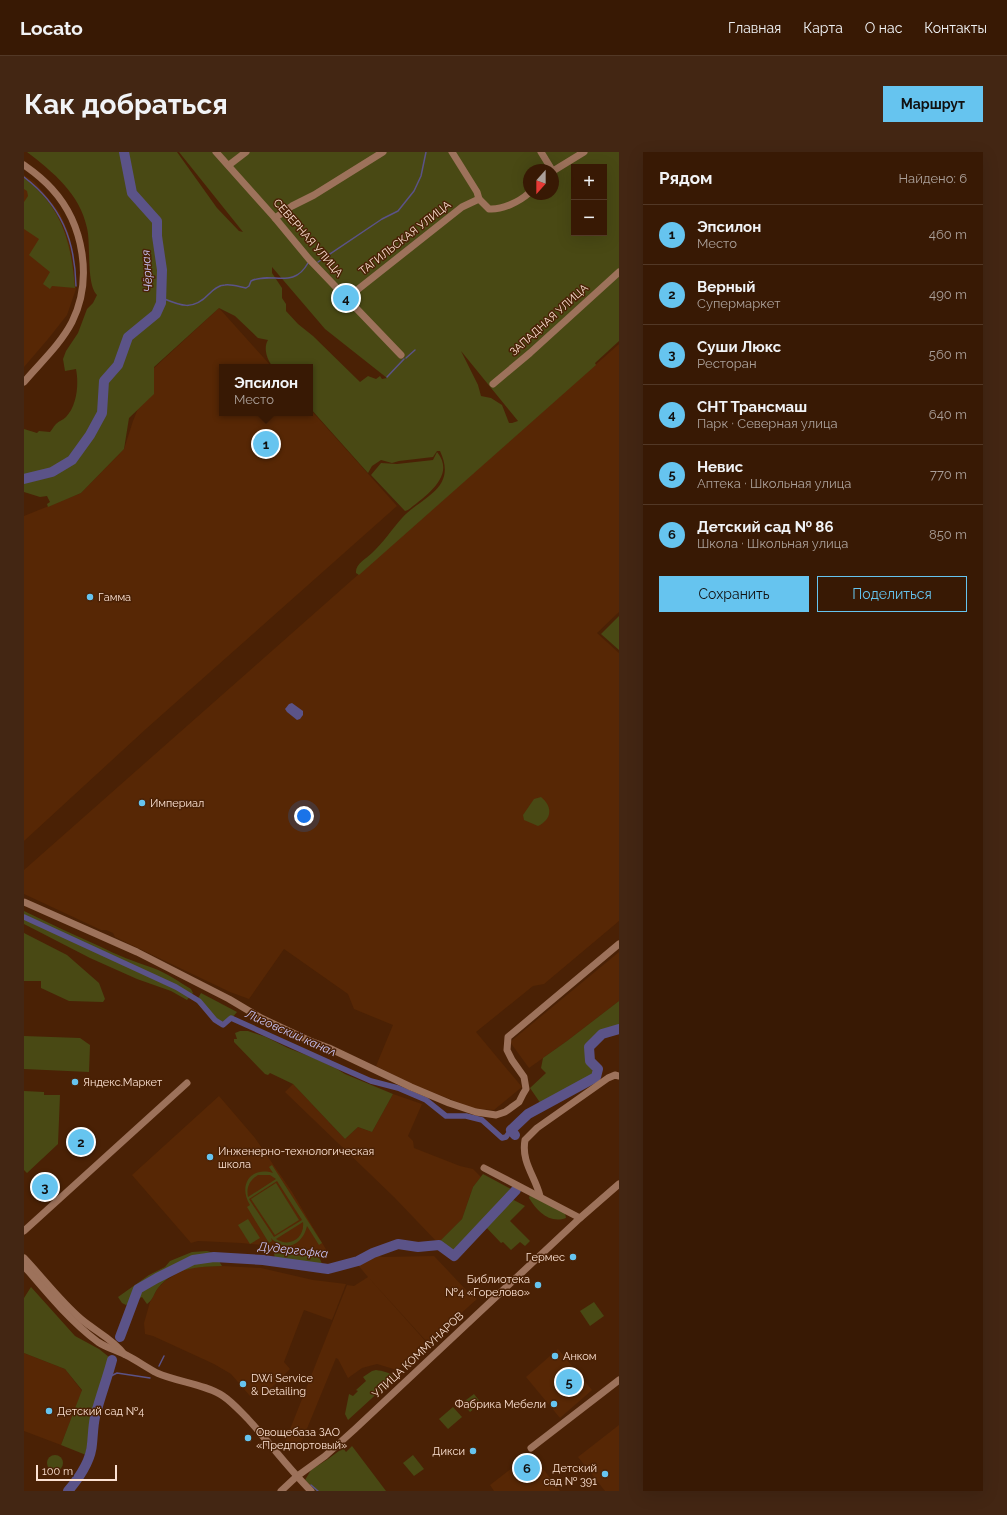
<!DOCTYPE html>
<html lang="ru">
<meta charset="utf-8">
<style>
body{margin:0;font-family:Raleway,sans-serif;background:#432613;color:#f1f3f6}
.controls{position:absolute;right:12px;top:12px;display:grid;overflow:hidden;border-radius:0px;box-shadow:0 4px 16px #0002}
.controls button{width:36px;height:36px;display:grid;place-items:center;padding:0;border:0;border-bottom:1px solid #523826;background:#381904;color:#f1f3f6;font:20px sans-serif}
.compass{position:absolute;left:499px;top:12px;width:36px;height:36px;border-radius:50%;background:#381904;box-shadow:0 4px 16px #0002;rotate:201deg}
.scale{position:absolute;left:12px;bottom:10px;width:81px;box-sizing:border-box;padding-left:4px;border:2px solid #fce1d2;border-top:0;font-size:11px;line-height:14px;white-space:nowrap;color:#fce1d2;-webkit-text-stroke:3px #4a2105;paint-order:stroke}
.you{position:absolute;left:280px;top:664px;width:14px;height:14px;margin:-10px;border:3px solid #fff;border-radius:50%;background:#1a73e8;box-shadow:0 0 0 6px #1a73e833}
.badge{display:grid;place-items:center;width:26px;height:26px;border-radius:50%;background:#66c4ef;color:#111;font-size:13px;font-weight:700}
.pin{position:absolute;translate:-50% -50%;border:2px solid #fff;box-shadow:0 1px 4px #0006}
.popup{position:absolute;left:195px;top:212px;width:94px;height:52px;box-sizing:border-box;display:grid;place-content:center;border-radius:0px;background:#381904;filter:drop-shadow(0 1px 3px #0005);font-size:13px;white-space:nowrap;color:#aba09a}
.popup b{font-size:15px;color:#f1f3f6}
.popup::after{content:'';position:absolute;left:50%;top:100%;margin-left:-8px;border:8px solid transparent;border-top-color:#381904}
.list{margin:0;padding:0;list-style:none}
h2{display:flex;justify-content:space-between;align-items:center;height:52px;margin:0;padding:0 16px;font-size:17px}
h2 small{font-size:13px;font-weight:400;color:#aba09a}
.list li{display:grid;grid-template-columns:26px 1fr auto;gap:12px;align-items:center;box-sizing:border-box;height:60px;padding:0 16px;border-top:1px solid #523826}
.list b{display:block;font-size:15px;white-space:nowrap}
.list p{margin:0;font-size:13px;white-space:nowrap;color:#aba09a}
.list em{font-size:13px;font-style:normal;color:#aba09a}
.actions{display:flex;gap:8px;padding:12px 16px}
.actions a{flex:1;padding:9px 0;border:1px solid #66c4ef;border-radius:0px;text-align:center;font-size:14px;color:#66c4ef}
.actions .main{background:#66c4ef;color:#111}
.map{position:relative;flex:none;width:595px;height:1339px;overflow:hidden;border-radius:0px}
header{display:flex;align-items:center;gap:24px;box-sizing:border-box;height:56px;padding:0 20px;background:#381904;border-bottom:1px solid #523826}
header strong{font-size:19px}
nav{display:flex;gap:22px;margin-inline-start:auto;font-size:14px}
.intro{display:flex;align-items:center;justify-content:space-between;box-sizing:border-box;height:96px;padding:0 24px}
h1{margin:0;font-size:28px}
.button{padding:10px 18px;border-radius:0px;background:#66c4ef;color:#111;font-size:14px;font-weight:700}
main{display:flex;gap:24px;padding:0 24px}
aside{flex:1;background:#381904;border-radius:0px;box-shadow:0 4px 16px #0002}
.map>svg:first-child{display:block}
.built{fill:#572705}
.green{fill:#494914;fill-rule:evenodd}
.water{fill:#5b5388}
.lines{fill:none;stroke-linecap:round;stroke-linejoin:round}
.stream{stroke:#5b5388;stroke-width:1.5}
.canal{stroke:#5b5388;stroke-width:5.5}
.river{stroke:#5b5388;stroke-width:10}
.minor{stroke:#9d725b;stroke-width:7}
.poi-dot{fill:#66c4ef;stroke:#4a2105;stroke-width:1.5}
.labels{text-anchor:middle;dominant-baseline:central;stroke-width:3;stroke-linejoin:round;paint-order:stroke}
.street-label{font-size:11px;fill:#fce1d2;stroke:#4a2105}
.poi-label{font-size:11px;fill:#fce1d2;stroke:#4a2105;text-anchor:start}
.water-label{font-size:12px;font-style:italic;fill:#cac4f6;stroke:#4a2105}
</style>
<header>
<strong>Locato</strong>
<nav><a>Главная</a><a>Карта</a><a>О нас</a><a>Контакты</a></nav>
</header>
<div class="intro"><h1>Как добраться</h1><a class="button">Маршрут</a></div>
<main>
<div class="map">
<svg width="595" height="1339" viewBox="0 0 595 1339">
<rect width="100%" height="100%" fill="#4a2105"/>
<g class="built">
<polygon points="0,23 11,30 36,61 45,82 49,110 52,137 43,163 24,187 0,215"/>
<polygon points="195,156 248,215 198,215 198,261 286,261 286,257 373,354 123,576 0,689 0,364 57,341 100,297 109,269 130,216"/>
<polygon points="595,192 595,460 573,481 595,501 595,769 520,832 509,834 452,880 498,935 470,958 451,957 390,933 352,914 369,873 330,857 324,842 260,797 225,847 206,840 91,785 89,781 82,778 77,778 0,742 0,718"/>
<polygon points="595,800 595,849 543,889 505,916 486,890"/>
<polygon points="269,932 321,987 334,975 348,980 369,942 398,952 384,984 389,989 390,996 436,1014 449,1017 457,1025 449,1035 438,1067 414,1091 370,1045 261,940"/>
<polygon points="195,944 231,986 268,1040 303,1099 217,1091 174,1089 167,1091 108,1023"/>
<polygon points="355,1103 357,1105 410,1104 444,1140 453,1147 404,1191 344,1125 404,1192 373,1218 353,1212 338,1216 324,1226 314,1207 312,1206 275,1296 271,1294 261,1290 323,1133 330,1134 344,1125 334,1113"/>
<polygon points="198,1114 237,1116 289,1128 322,1132 308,1168 280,1158 260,1210 266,1217 239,1244 232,1238 226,1244 207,1222 190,1212 129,1184 121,1182 120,1171 126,1150 134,1136 141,1129 158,1118 172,1115"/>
<polygon points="534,1197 568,1238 536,1266 502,1225"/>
<polygon points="0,1201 41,1217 58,1239 37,1293 0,1279"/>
<polygon points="595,1273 595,1339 581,1339 554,1305"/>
<polygon points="507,1301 536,1339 470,1339 466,1333"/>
</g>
<g class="green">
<path d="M3 0H153L193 56 215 79 219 80 155 0H595V189L571 211 572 213 335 423 332 421C331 412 342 407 348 401 359 391 368 377 378 366 397 345 434 337 416 299H413L409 305 375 309 368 311 357 308 348 314 344 321 286 256V215H249C243 208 239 196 244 188L234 186 211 164 195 156 130 215V242L105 266 100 297 57 341 24 355 23 352 26 350 23 344 16 345 0 340V277L13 281 15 279 26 280C28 278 29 275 32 272 35 269 39 268 42 265 53 254 55 232 52 217L41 219 39 207 42 199 54 181 63 157 69 151 73 143C62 132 67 92 63 76 56 42 29 20 3 0ZM550 15H580V81H550ZM505 18H529V42H505ZM248 115 301 177 363 226 358 227 356 224 352 227 344 224 336 230 289 184 274 172 262 159V152L258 146V136L248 121ZM437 199 494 269 488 271H485L478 253 467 246 457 244 454 233Z"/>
<path d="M0 26C39 56 47 90 51 136L28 134 26 137 19 132 26 120 5 103 15 87 0 77V50L4 44 3 39 0 37Z"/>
<path d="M413 300C433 324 400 345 384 358L381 359 347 323 357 311 373 312 409 308Z"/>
<polygon points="595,464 595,498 577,482"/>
<path d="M517 645C529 655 528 667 514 674L500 668 499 663 510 647Z"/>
<path d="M0 759C25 771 50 783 75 794 93 803 111 810 129 816 143 821 155 830 167 837L169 841 163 848 147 839 113 827 66 806 0 772Z"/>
<polygon points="0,781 43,803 75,831 81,847 79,850 45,849 17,836 17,829 0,829"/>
<polygon points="177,841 213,860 203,872 194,873 172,850"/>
<path d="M595 849V873L579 878 564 892 561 901 569 920C566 932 550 934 540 939 533 943 525 947 517 952L506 936 522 921 517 916 519 906 543 889Z"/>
<polygon points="216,879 224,879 242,885 264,896 290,906 313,917 321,922 369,942 348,980 334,975 321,987 269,932 246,921 244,923 241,922 210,890 210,887 213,887 211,881"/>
<polygon points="0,884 56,886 66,893 65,920 0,917"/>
<polygon points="0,939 20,940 20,943 36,943 34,992 3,1021 0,1018"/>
<path d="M248 1013 298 1091 295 1093 283 1074C279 1093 261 1101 247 1086L248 1089 245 1091 223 1055 226 1053C214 1034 226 1014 249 1021L245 1015ZM234 1023H246L252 1027 224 1045C222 1035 226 1028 234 1023ZM253 1029 278 1068 250 1085 225 1047ZM279 1070C281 1086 266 1096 252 1087Z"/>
<polygon points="459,1022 489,1038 429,1102 414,1091 438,1067 449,1035"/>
<polygon points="252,1031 275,1068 251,1083 227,1047"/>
<path d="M506 1043 541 1061 542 1066C525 1072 513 1059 505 1046Z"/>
<polygon points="486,1046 501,1054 486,1069 506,1089 501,1094 496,1090 487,1098 479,1090 477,1091 460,1073"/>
<polygon points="224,1067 236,1086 226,1092 214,1073"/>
<path d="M183 1099 190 1101 198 1114C173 1115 151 1115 134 1136 130 1141 129 1148 123 1152L118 1145 102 1153 98 1151 94 1145 125 1123 141 1115 146 1109 168 1100Z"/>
<polygon points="250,1101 295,1105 300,1116 251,1108"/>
<polygon points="7,1135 51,1184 75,1197 85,1205 66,1273 62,1303 37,1293 58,1238 41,1217 0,1201 0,1146"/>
<polygon points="570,1150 580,1164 566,1174 556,1159"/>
<path d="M352 1218C359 1219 366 1220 370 1226L324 1268 321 1262 325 1242 329 1244 334 1239 332 1238 342 1229 339 1225 348 1219Z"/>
<polygon points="450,1242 457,1251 446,1260 438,1251"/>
<polygon points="429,1255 438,1265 424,1277 415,1267"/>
<polygon points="328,1294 362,1339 292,1339 281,1328 287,1318 304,1307 319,1296 322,1300"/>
<polygon points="389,1303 400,1317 390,1324 379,1311"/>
<circle cx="31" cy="1311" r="8"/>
</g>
<polygon class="water" points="268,551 279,559 279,563 276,567 273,568 263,560 261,557 265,552"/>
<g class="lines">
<g class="stream">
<path d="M0 25C37 53 51 88 52 134"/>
<polyline points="294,110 358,67 374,59 390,39 397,24 402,0"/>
<path d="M138 146C157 154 169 159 185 142 189 138 194 133 201 133 207 132 216 135 222 136L225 134 227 129C248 119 269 138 284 111"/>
<polyline points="382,206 391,198"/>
<polyline points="363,225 380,207"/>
<polyline points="135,1214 140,1204"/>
<polyline points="83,1226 93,1221 126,1226"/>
<polyline points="287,1333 294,1339"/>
</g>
<polyline class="canal" points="0,765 152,835 175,849 191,868 199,873 207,866 322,918 347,929 374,936 402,948 422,964 442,964 458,968 478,986 482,985 487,978"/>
<g class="river">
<polyline points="0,327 28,320 48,308 66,283 78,261 80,229 94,213 104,185 132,162 137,151 138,118 133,84 133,69 108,41 100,0"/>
<polyline points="491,983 487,978 504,962 572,925 574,917 566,909 565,895 578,882 595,877"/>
<polyline points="96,1185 114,1137 133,1126 169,1108 190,1105 239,1108 304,1117 334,1109 349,1101 374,1092 394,1095 415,1093 430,1104 492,1038"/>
<path d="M44 1339C55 1326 67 1309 68 1292 69 1283 69 1274 71 1265 76 1245 83 1227 88 1208"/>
</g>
<g class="minor">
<polyline points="192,0 251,66 285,107 377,203"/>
<path d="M428 0 453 40 455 47 465 57C478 58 495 50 505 41"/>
<polyline points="517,0 528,18"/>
<path d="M0 13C10 20 20 28 28 37 60 72 69 128 48 170 36 193 16 211 0 230"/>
<polyline points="205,13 222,0"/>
<polyline points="529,19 560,0"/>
<polyline points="251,66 268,54 290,43 359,0"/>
<polyline points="323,146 438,55 455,47"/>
<polyline points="469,232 506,201 595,120"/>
<polyline points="0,750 113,800 205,847 237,866 286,889 305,896 387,935 425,951 452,960 472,963 481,960 495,950 499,942 502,937 500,925 488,908 483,898 484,885 595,792"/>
<polyline points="460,1016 556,1066"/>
<path d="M516 1044C511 1024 497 1010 501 988L513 976 584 926 591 923 595 924"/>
<polyline points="0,1079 163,931"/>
<path d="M0 1106C19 1126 36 1149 57 1167 71 1179 89 1187 100 1202"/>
<path d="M0 1114C23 1141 46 1169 74 1190 83 1196 92 1198 102 1203 112 1208 122 1215 133 1221 153 1230 181 1232 199 1244 208 1250 215 1258 223 1266 245 1290 264 1316 287 1339"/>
<polyline points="507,1296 595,1228"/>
<polyline points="257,1339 272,1325 301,1304 331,1277 556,1066 595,1032"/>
</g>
</g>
<g class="poi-dot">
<circle cx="66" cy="445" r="4"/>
<circle cx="118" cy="651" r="4"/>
<circle cx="51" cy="930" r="4"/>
<circle cx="186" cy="1005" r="4"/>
<circle cx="549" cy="1105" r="4"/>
<circle cx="514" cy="1133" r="4"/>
<circle cx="531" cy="1204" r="4"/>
<circle cx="219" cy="1232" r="4"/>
<circle cx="530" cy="1252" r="4"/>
<circle cx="25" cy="1259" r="4"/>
<circle cx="224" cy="1286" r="4"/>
<circle cx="449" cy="1299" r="4"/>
<circle cx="581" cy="1322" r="4"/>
</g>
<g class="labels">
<g class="street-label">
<text transform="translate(284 86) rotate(49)">СЕВЕРНАЯ УЛИЦА</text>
<text transform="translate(381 86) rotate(-38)">ТАГИЛЬСКАЯ УЛИЦА</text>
<text transform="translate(525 168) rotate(-42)">ЗАПАДНАЯ УЛИЦА</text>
<text transform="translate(394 1203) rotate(-43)">УЛИЦА КОММУНАРОВ</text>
</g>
<g class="poi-label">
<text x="74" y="445">Гамма</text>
<text x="126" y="651">Империал</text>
<text x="59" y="930">Яндекс.Маркет</text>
<text x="194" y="999">Инженерно-технологическая<tspan x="194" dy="13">школа</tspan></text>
<text x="541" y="1105" text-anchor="end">Гермес</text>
<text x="506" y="1127" text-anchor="end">Библиотека<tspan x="506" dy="13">№4 «Горелово»</tspan></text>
<text x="539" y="1204">Анком</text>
<text x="227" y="1226">DWi Service<tspan x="227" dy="13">&amp; Detailing</tspan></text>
<text x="522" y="1252" text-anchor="end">Фабрика Мебели</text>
<text x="33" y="1259">Детский сад №4</text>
<text x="232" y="1280">Овощебаза ЗАО<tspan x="232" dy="13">«Предпортовый»</tspan></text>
<text x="441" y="1299" text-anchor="end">Дикси</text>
<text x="573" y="1316" text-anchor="end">Детский<tspan x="573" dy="13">сад № 391</tspan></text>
</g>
<g class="water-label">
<text transform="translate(123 119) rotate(-94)">Чёрная</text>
<text transform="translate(267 881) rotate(24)">Лиговский канал</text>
<text transform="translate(269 1098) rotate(6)">Дудергофка</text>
</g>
</g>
</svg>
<div class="controls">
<button>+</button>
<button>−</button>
</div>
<svg class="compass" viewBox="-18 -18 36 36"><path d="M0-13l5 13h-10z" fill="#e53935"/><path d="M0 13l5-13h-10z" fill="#aba09a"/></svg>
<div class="scale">100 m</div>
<div class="you"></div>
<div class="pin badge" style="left:242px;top:292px">1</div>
<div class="popup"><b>Эпсилон</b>Место</div>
<div class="pin badge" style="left:57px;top:990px">2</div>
<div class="pin badge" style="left:21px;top:1035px">3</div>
<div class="pin badge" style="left:322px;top:146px">4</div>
<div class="pin badge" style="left:545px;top:1230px">5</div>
<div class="pin badge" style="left:503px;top:1316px">6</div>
</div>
<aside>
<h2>Рядом<small>Найдено: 6</small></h2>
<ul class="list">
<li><span class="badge">1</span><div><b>Эпсилон</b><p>Место</p></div><em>460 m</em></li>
<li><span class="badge">2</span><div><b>Верный</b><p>Супермаркет</p></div><em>490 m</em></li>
<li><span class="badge">3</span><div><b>Суши Люкс</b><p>Ресторан</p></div><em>560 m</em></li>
<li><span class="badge">4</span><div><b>СНТ Трансмаш</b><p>Парк · Северная улица</p></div><em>640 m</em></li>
<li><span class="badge">5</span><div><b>Невис</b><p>Аптека · Школьная улица</p></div><em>770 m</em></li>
<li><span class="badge">6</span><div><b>Детский сад № 86</b><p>Школа · Школьная улица</p></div><em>850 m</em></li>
</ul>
<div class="actions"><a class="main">Сохранить</a><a>Поделиться</a></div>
</aside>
</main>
